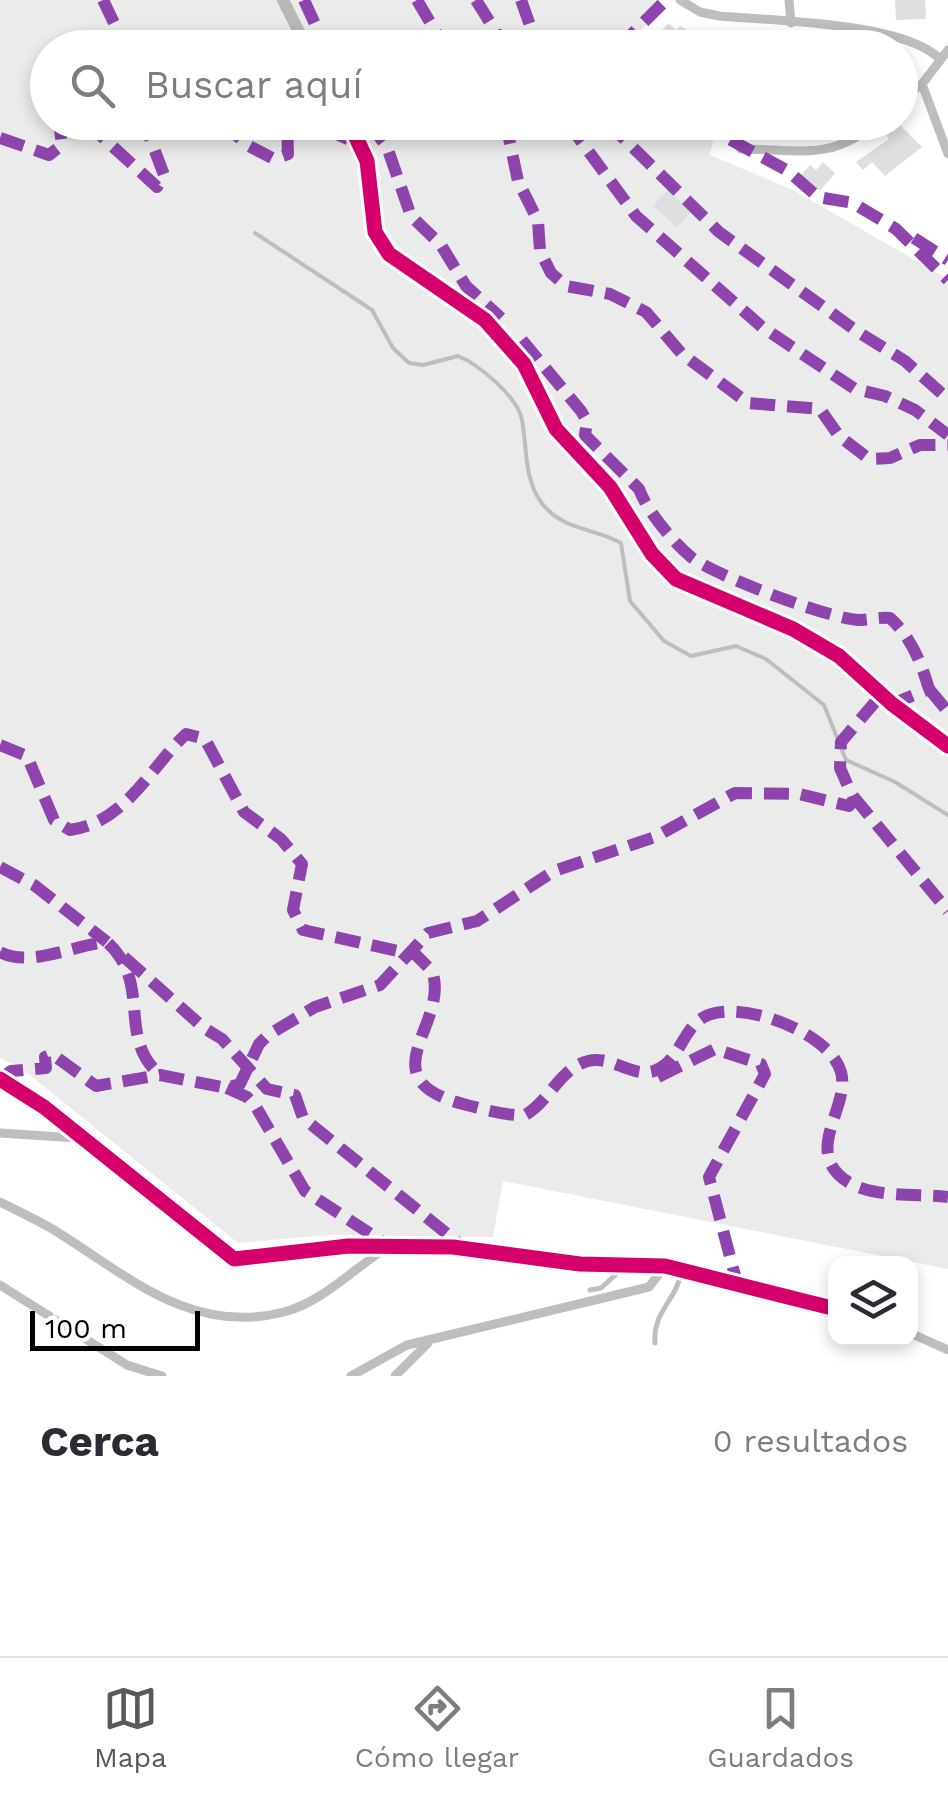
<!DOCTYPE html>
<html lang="es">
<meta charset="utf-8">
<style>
body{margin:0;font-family:"Work Sans",sans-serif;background:#f7f7f7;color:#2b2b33}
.controls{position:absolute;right:30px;bottom:30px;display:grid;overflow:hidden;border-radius:20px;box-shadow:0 5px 15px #0003}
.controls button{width:90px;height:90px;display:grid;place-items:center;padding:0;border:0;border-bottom:2px solid #e1e1e2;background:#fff;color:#2b2b33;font:50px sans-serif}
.scale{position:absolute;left:30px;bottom:25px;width:170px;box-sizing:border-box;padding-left:10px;border:5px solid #000;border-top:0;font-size:28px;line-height:35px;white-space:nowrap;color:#000;-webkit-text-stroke:8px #fff;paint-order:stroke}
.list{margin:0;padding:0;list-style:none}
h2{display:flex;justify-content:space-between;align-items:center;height:130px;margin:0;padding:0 40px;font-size:42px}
h2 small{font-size:32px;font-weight:400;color:#7c7c81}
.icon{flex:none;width:55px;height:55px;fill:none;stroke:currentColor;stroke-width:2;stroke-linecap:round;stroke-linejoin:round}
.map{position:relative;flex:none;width:948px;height:1376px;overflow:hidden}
.search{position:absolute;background:#fff;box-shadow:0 5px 15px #0003;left:30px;right:30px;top:30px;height:110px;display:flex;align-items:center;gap:25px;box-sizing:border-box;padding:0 35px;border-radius:55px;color:#7c7c81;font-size:38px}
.sheet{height:280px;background:#fff}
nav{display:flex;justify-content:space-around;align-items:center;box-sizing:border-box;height:140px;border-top:2px solid #e1e1e2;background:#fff;font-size:28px;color:#7c7c81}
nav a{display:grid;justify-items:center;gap:5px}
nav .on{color:#595959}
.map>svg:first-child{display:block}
.green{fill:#ebebeb}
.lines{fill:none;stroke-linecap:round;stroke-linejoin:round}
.stream{stroke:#bebebe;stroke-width:4}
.building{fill:#dfdfdf}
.lane{stroke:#bebebe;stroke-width:5}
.street{stroke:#bebebe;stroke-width:9}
.secondary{stroke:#b8b8b8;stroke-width:12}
.quiet{stroke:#8e44ad;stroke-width:12;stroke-dasharray:25 12;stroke-linecap:butt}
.cycleway-casing{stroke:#fff;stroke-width:21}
.cycleway{stroke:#d6006c;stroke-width:15}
</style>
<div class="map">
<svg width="948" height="1376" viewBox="0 0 948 1376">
<rect width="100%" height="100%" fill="#fff"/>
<polygon class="green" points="0,0 660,0 661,8 626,47 48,48 48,122 717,123 710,155 795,191 948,279 948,1269 503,1181 493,1237 327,1235 238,1243 21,1068 0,1058"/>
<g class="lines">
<path class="stream" d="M255 233 372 310 393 348 409 363 423 365 458 356C478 364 518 397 522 420 527 446 524 479 541 502 562 531 593 527 621 543L630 601 664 641 691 656 736 646 766 659 824 705 846 760 895 782 948 815"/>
</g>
<g class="building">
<polygon points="895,0 925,0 926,19 896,20"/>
<polygon points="669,23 676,30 680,26 700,37 690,48 670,48 665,42 658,48 651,41"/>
<polygon points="897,122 922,147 885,176 872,162 863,170 856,162 889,139 885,134"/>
<polygon points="823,162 835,173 820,191 801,175 810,165 816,170"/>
<polygon points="668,190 691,212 677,227 653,206"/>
</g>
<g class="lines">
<g class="lane">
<polyline points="590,1290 601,1288 623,1268"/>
<path d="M655 1343C652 1312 677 1300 682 1270"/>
</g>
<g class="street">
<path d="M680 0 700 12 719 16C773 21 903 22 940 59"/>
<polyline points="789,0 791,23"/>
<polyline points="922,84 948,154"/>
<polyline points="900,100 922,84 948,50"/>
<path d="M741 149C798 149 831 162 877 122"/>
<polyline points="0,1079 44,1107 234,1259 348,1246 453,1247 580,1264 665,1266 836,1309"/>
<polyline points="0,1133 77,1138"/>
<path d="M0 1202C18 1211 37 1220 54 1230 127 1275 191 1336 284 1312 323 1302 355 1267 388 1247"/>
<polyline points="0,1285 127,1365 162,1376"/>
<polyline points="910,1333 948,1350"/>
<polyline points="351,1376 407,1345 649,1287 665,1266"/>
<polyline points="395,1376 428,1343"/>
</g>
<g class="secondary">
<polyline points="283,0 307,48"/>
<polyline points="349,122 367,161 375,232 389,254 485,320 524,364 556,429 610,487 652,554 676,579 793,629 839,656 892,704 948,746"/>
</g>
<g class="quiet">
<polyline points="103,0 126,48"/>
<polyline points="304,0 326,48"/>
<polyline points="417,0 445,48"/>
<polyline points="476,0 506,48"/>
<polyline points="521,0 538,48"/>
<polyline points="618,48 663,3"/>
<polyline points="86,122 157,187 164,175 144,122"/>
<polyline points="222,122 247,145 274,159 288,154 287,122"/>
<polyline points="332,122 339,135 356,143"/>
<polyline points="368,122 387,147 411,216 441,245 466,286 501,318"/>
<polyline points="500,122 507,129 518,181 538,221 540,251 551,273 566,286 610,294 646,312 682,354 748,403 820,409 839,436 869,459 890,458 920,445 948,445"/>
<polyline points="567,122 636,216 762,327 855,389 885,396 915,410 948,435"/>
<polyline points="607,122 719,232 858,332 905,361 948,399"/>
<polyline points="698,122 788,171 818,197 853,203 896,229 948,280"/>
<polyline points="0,138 49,155 62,145 59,122"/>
<polyline points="914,238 948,260"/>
<path d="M522 340 581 411 587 421 585 435 639 489C647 511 673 542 691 557 713 575 830 619 859 620 869 620 879 617 890 618 911 637 921 662 929 689L892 704"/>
<polyline points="929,689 948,712"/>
<path d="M0 745 27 756 54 820 70 830C126 822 150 768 186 734L205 739 244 812 281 839 302 864 293 910 303 930 416 955 432 971C451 1024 365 1078 463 1104 483 1109 505 1116 525 1115 549 1102 560 1068 588 1061 612 1055 632 1078 654 1071 681 1061 681 1030 704 1017 739 998 830 1032 841 1072 850 1105 809 1144 838 1174 863 1200 915 1193 948 1197"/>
<polyline points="853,796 948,911"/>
<polyline points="0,867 34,885 107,942"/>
<path d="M0 952C30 968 74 945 107 942 153 984 116 1037 160 1075"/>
<polyline points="124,957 204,1028 222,1039 267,1089 295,1095 303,1118 461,1245"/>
<polyline points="658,1077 715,1049 761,1064 765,1074 709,1177 738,1287"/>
<polyline points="1,1079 11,1071 46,1068 45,1057 52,1054 96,1086 160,1075 227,1088 240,1084 259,1044 268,1035 315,1007 380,985 428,933 477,921 554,871 655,837 735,793 799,794 849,806 854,800 840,768 841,742 881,695"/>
<polyline points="227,1088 247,1097 256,1107 305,1191 389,1246"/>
</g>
<g class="cycleway-casing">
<g id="cycleway">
<polyline points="349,122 367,161 375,232 389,254 485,320 524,364 556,429 610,487 652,554 676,579 793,629 839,656 892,704 948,746"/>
<polyline points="0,1079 44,1107 234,1259 348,1246 453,1247 580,1264 665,1266 836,1309"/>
</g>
</g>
<use href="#cycleway" class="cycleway"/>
</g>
</svg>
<div class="controls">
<button><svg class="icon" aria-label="layers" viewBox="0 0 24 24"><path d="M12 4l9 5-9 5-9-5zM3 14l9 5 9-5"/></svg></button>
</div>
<div class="scale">100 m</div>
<div class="search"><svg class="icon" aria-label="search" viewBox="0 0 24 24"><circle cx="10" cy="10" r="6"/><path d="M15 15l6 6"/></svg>Buscar aquí</div>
</div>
<section class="sheet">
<h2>Cerca<small>0 resultados</small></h2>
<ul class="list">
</ul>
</section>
<nav>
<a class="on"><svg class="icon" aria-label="map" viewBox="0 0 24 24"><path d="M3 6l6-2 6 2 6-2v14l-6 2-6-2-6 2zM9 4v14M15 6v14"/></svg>Mapa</a>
<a><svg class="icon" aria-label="directions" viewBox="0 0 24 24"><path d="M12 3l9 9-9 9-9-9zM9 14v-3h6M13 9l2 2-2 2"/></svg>Cómo llegar</a>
<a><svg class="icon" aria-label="saved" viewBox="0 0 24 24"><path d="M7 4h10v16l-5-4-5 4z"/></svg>Guardados</a>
</nav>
